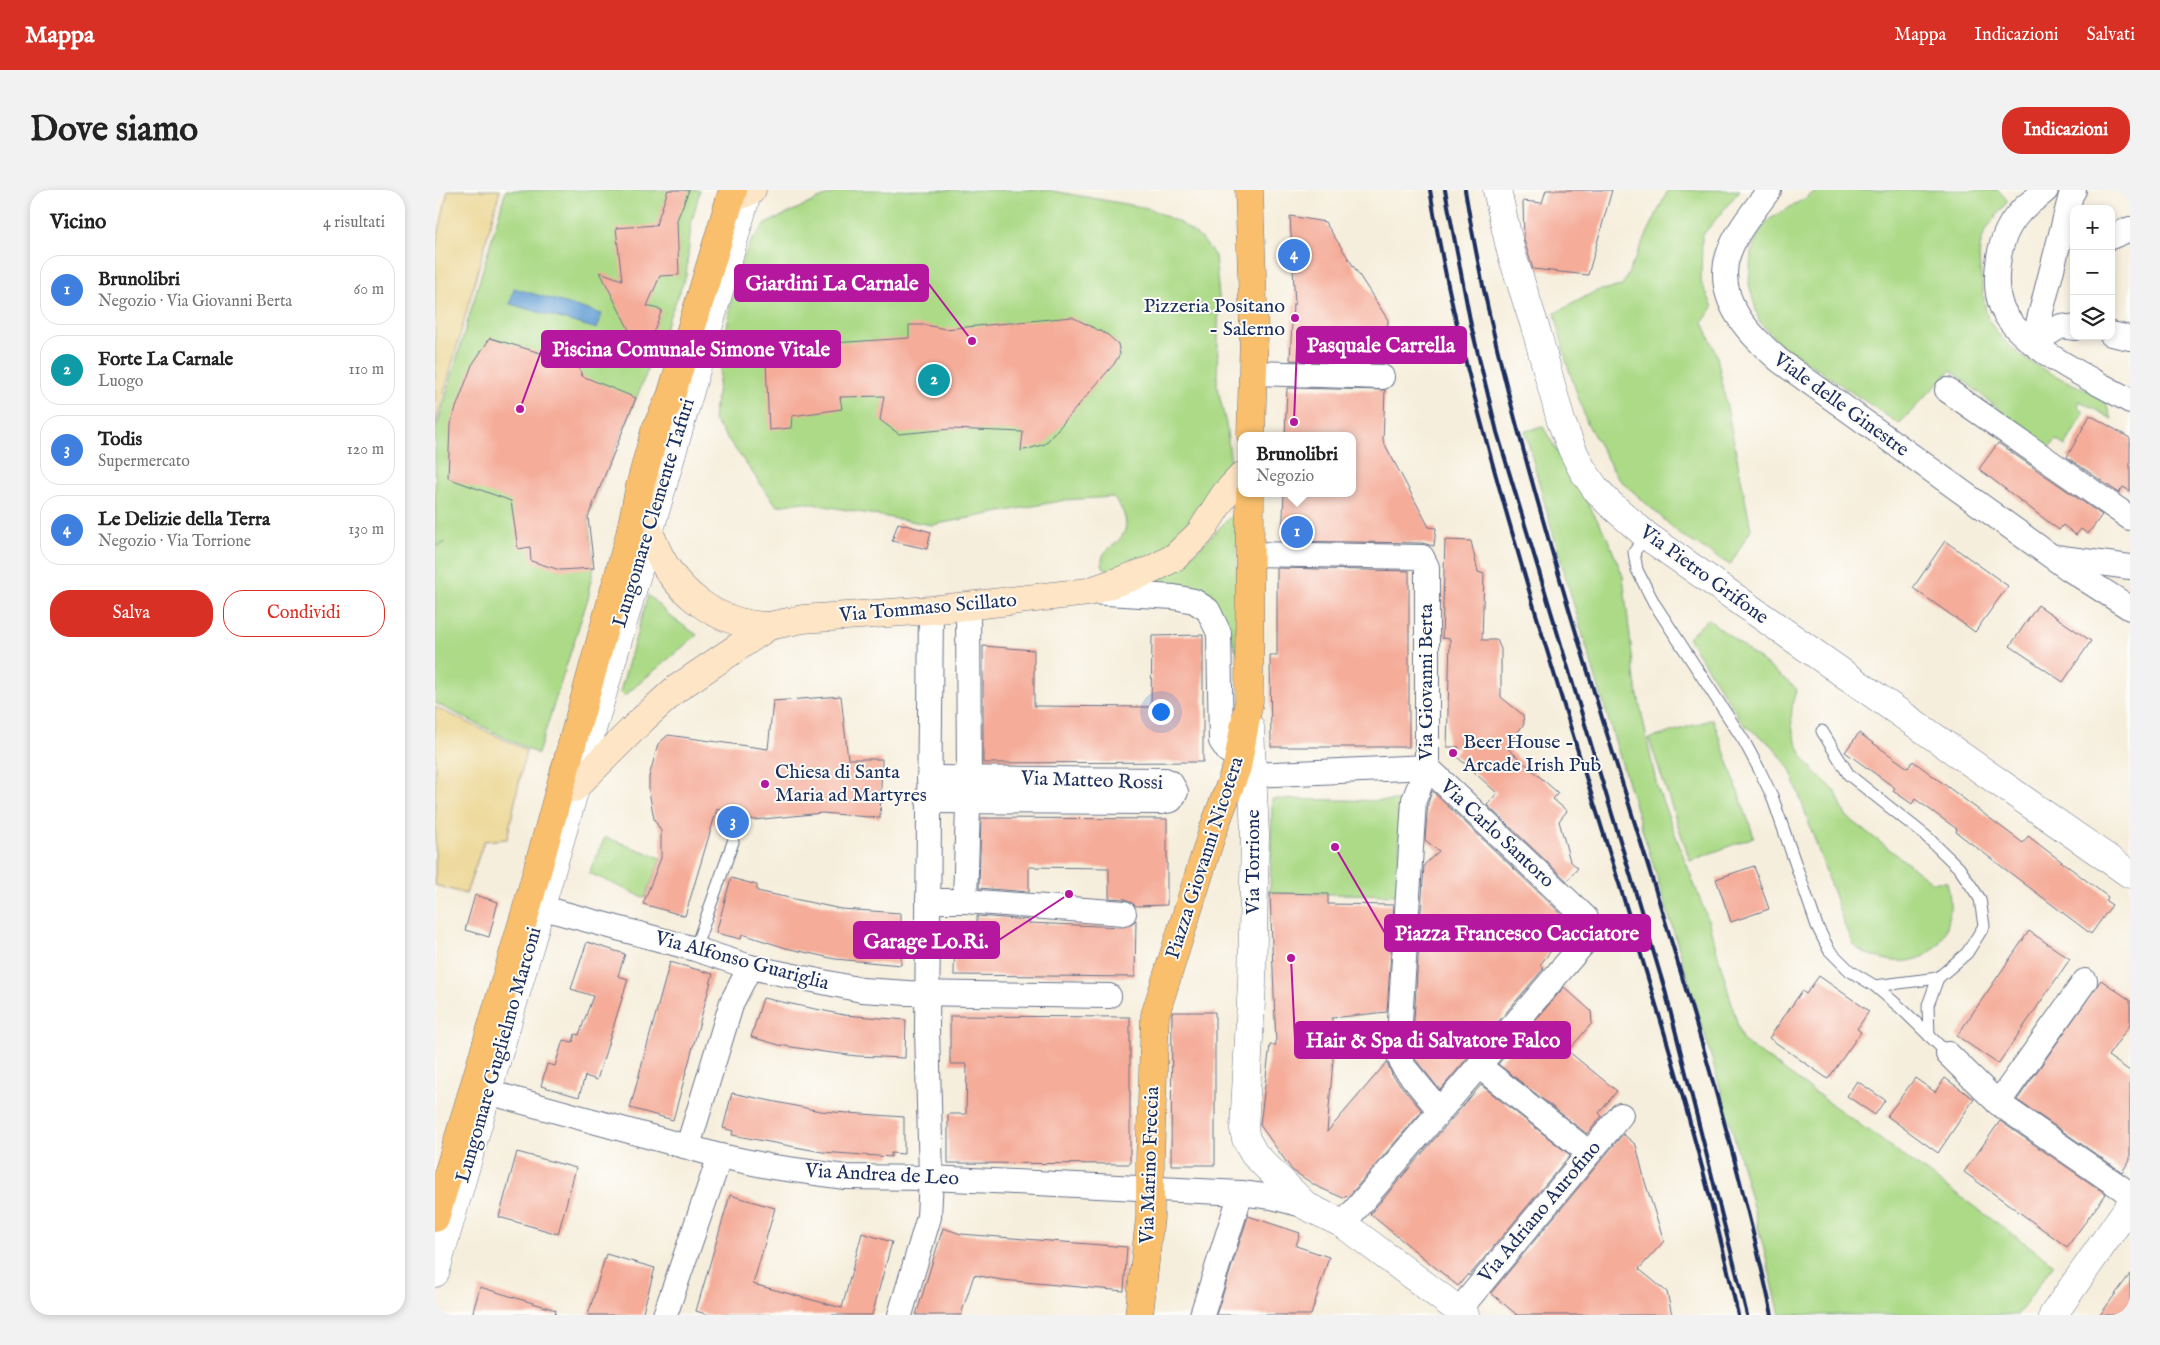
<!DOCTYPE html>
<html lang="it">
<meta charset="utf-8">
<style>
body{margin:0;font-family:"IM FELL English",serif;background:#f2f2f2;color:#222}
.controls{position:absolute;right:15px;top:15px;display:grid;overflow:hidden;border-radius:10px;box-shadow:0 2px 8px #0003}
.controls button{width:45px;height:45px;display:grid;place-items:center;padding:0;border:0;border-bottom:1px solid #e0e0e0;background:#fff;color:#222;font:25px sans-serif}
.you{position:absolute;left:725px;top:521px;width:18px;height:18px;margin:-12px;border:4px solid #fff;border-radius:50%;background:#1a73e8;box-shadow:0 0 0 8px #1a73e833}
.badge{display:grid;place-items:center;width:32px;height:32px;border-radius:50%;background:#d93025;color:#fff;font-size:16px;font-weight:700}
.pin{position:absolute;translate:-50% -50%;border:2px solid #fff;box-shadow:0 1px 5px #0006}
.popup{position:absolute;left:803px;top:242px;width:118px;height:65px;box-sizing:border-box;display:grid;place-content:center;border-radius:10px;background:#fff;filter:drop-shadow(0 1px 4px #0005);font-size:16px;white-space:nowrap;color:#767676}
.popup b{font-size:19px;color:#222}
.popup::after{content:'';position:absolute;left:50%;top:100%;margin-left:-10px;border:10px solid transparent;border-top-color:#fff}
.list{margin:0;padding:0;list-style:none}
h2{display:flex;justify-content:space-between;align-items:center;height:65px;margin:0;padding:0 20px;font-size:21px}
h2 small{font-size:16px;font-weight:400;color:#767676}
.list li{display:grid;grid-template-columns:32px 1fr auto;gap:15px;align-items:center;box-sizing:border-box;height:70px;margin:0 10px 10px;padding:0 10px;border:1px solid #e0e0e0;border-radius:20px}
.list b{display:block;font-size:19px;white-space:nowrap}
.list p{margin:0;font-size:16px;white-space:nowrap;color:#767676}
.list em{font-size:16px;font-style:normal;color:#767676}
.actions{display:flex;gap:10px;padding:15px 20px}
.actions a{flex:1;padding:11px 0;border:1px solid #d93025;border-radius:20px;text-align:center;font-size:18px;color:#d93025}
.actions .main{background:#d93025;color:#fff}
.icon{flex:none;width:28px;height:28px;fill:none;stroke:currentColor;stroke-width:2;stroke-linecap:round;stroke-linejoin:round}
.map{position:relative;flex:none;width:1695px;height:1125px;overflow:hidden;border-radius:20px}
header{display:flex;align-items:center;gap:30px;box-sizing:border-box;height:70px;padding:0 25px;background:#d93025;color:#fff}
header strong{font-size:24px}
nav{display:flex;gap:28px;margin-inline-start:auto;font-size:18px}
.intro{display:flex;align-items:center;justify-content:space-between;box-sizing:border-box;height:120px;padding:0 30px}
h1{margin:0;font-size:35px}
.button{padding:12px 22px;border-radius:20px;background:#d93025;color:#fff;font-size:18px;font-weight:700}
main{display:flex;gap:30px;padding:0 30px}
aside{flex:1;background:#fff;border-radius:20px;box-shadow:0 2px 8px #0003}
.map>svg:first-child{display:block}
.green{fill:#acda87;stroke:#648472}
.sand{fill:#eeda9e;stroke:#84847e}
.water{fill:#67a1d6;stroke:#41689a}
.building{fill:#f5ac99}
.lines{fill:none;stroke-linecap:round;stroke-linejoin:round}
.service-casing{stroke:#68728a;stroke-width:13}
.minor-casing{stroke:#68728a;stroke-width:26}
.tertiary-casing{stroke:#68728a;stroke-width:29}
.secondary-casing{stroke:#68728a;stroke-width:29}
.primary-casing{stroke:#68728a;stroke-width:29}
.service{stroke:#fff;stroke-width:11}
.minor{stroke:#fff;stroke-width:24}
.tertiary{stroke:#fff;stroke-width:28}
.secondary{stroke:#fde5c5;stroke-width:28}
.primary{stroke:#f9bf6d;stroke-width:28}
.rail{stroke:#1b2f5e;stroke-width:4}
.poi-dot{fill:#b5179e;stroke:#fdfcf7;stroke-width:2}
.labels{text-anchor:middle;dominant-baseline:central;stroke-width:4;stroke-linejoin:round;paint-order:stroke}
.poi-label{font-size:20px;fill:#1b2f5e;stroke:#fdfcf7;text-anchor:start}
.street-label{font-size:20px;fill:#1b2f5e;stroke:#fdfcf7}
.leader{fill:none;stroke:#b5179e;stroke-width:2}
.callout-dot{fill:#b5179e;stroke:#fdfcf7;stroke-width:2}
.callout{fill:#b5179e;stroke:#b5179e;stroke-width:2}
.callout-label{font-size:21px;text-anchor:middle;font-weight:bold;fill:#fff}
</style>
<header>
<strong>Mappa</strong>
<nav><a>Mappa</a><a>Indicazioni</a><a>Salvati</a></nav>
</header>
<div class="intro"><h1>Dove siamo</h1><a class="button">Indicazioni</a></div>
<main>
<aside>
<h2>Vicino<small>4 risultati</small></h2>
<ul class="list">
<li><span class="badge" style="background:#3f7fe0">1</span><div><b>Brunolibri</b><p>Negozio · Via Giovanni Berta</p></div><em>60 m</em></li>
<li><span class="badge" style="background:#0f9aa8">2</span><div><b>Forte La Carnale</b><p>Luogo</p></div><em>110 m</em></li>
<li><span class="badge" style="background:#3f7fe0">3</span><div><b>Todis</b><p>Supermercato</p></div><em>120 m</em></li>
<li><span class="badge" style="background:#3f7fe0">4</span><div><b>Le Delizie della Terra</b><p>Negozio · Via Torrione</p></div><em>130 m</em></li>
</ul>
<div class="actions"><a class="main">Salva</a><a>Condividi</a></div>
</aside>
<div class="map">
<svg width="1695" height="1125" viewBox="0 0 1695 1125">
<rect width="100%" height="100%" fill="#fdfcf7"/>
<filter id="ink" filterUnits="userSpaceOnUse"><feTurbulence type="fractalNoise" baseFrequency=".02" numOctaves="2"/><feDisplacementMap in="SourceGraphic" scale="10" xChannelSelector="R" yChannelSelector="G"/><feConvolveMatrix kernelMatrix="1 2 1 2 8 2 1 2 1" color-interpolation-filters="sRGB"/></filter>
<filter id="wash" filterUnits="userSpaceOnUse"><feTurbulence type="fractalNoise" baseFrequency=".0096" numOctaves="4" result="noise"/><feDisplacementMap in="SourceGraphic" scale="20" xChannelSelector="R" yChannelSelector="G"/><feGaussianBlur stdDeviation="1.12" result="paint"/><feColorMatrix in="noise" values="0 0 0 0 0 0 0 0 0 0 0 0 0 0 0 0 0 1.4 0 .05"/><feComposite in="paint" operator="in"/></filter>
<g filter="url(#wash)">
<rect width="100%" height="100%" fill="#f6eedc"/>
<g class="green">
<polygon points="71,0 265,0 256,35 251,86 153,327 159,378 154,398 154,405 103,564 0,513 0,358 11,352 0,356 0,243"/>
<path d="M407 0H612L713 18 747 34 767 49 780 66 784 107 782 195 791 234 796 274 772 319 730 363 675 381 668 377C663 359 680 358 687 346 696 333 687 316 677 307L630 310 497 335 367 312 342 316 278 229 300 86 315 53 330 34 383 9Z"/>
<polygon points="1233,0 1305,0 1267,46 1266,92 1278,117 1268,132 1282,166 1316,339 1295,375 1246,345 1182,287 1152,233 1132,174 1120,123 1161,101 1187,96"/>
<path d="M1384 0H1563L1573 11C1546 45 1540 50 1547 94 1549 104 1549 119 1553 128 1573 169 1630 190 1669 208L1677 229 1645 211 1643 216 1649 223 1630 256 1621 250 1613 260 1516 180 1464 234 1345 154 1324 131 1314 94 1316 63 1326 39 1335 29Z"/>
<path d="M1108 237 1171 345 1188 386 1200 491 1222 597 1273 730 1307 850 1619 1074 1582 1125H1345C1275 827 1168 537 1090 241Z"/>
<polygon points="801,321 803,464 790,436 741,397 719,392 764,359"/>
<polygon points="213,405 236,427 262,445 189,506 185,502"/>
<path d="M1273 429 1362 499C1351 525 1357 554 1375 576 1382 586 1396 594 1402 605 1405 612 1407 619 1411 626L1497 692H1512C1524 739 1500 782 1448 769 1440 767 1426 763 1420 756 1417 751 1414 744 1411 739L1355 579 1337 555 1312 537 1305 529 1253 448Z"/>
<polygon points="1278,529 1319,647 1255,671 1214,549"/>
<polygon points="837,609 965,611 964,705 835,703"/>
<polygon points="170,647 226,668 210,708 154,683"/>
</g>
<g class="sand">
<polygon points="13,0 65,0 0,236 0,60"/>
<polygon points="0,517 91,560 72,649 49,651 31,704 0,695"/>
</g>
<polygon class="water" points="79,98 167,124 162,139 75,114"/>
<g id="blocks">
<g class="building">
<polygon points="233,0 254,0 242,30 244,85 225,86 212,116 227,120 208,168 165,82 187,90 181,38 221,35"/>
<polygon points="1111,0 1177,0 1153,85 1098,79 1089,50 1088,11 1107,13"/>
<polygon points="855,26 890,32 953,130 951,174 855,170 858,114 860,114"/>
<polygon points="637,127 673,145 683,154 685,164 679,174 610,254 586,261 588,242 516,239 464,244 445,230 449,206 405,207 407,219 357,226 356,238 334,240 330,148 350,147 352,156 474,148 474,135 491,135 510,139"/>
<polygon points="55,148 143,174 147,186 201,208 153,327 159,378 125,380 96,371 95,357 83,359 76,311 13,288 15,234 37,175"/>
<polygon points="852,198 950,200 948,251 994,337 1001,338 999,356 987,353 847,351 849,303 917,303 917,246 850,246"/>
<polygon points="1655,225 1695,248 1695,301 1688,297 1684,303 1632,267"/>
<polygon points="1563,253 1667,325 1653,344 1646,339 1641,345 1628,335 1624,340 1544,279"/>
<polygon points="463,333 496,342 492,359 457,351"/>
<polygon points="1010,350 1036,351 1043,382 1049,384 1047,450 1062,450 1066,459 1066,507 1088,525 1089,534 1071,557 1123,603 1118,609 1132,621 1124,631 1135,671 1143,678 1132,691 1052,615 1062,603 1019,564 1024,557 1012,557 1015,449 1007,448"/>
<polygon points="1510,351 1573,396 1540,442 1478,398"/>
<polygon points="842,378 974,381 974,557 836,557 835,465 842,465"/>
<polygon points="1603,415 1656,451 1628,492 1575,456"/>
<polygon points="768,445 768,572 548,573 548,456 599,460 599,516 716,517 717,446"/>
<polygon points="406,506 413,569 447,569 445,628 387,623 319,630 282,619 250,726 208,714 226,668 226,641 219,629 214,601 214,587 223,554 233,545 333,559 338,511"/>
<polygon points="1424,543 1473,578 1478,571 1588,653 1593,646 1673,707 1671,711 1677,715 1656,744 1521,642 1522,639 1480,609 1477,614 1458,601 1460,598 1410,562"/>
<polygon points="997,601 1137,734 1105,775 1109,778 1005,900 980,869 977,861 989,675 1004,661 990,650 993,613"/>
<polygon points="546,628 732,629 732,715 701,716 691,709 674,708 674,678 594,677 594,702 544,698"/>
<polygon points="1319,676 1334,719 1296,732 1281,689"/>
<polygon points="296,688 322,695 322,701 406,719 466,723 466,775 400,769 351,758 307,744 306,749 281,743"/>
<polygon points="835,703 893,704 893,714 959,715 952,822 897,828 898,871 892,942 952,872 957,885 987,921 913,1007 911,1005 908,1008 881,996 857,980 825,935 835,855 841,855"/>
<polygon points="40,705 63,712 54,747 30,740"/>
<polygon points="542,726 594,730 594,733 688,737 695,735 701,730 700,787 519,785 520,732 542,732"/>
<polygon points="1594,741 1635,769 1563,874 1522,846"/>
<polygon points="152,752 190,764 183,786 193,789 162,890 150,886 144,907 106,896 112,874 120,876 128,850 138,852 140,844 144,845 158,806 136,799"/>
<polygon points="235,772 278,784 238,930 195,918"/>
<polygon points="1384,786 1434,821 1422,839 1426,842 1393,889 1334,848 1367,801 1371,804"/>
<polygon points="1666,790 1695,810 1695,835 1673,866 1695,881 1695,970 1687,982 1582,910"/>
<polygon points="1129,797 1156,821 1157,833 1133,861 1182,901 1164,923 1167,926 1152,944 1063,874"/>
<polygon points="328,808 409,825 471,830 470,868 422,866 389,862 344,855 316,847"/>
<polygon points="737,822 780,822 780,975 736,975"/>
<polygon points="515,826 695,827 695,974 513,973 513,924 531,924 532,874 515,874"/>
<polygon points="1480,888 1500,902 1510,888 1539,909 1503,963 1452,926"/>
<polygon points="1422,891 1450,910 1440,925 1412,906"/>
<polygon points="1046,895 1135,965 1034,1086 1033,1084 1023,1096 935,1024"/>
<polygon points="297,903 385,921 469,927 469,964 456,963 456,967 387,962 297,945 298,941 288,938"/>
<polygon points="1565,931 1671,1004 1632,1057 1529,982"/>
<polygon points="1188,944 1201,955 1210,992 1229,1051 1204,1079 1232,1102 1237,1125 1082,1125 1056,1103"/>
<polygon points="82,962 141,978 123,1044 64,1027"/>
<polygon points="295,1005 340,1018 318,1094 407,1118 427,1043 457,1052 437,1125 274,1125 261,1121"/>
<polygon points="813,1026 865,1043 861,1056 894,1067 876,1125 781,1125"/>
<polygon points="508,1038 526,1044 692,1057 689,1101 567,1090 539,1085 526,1125 481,1125"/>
<polygon points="171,1064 220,1078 207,1125 153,1125"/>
<polygon points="1695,1084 1695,1125 1665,1125"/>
<polygon points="45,1097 121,1120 120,1125 37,1125"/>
</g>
</g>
</g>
<g filter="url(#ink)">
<use href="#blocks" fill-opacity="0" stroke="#68728a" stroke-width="1"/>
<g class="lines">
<g class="service-casing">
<g id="service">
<polyline points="1212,346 1199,362 1202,380 1219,413 1309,551 1324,579 1337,606 1382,736 1394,760 1415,781 1440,796 1468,820 1513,864"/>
<polyline points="1387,541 1414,585 1491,646 1524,678 1545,709 1549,736 1532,763 1503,788 1493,815 1494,846"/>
<polyline points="260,759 298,652"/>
<polyline points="1440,796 1503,788"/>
</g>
</g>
<g class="minor-casing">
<g id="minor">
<path d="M1334 0C1319 21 1296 47 1291 73 1284 115 1316 146 1345 171L1634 379 1695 418"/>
<path d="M1611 0C1603 8 1592 13 1585 22 1572 36 1565 55 1563 74 1561 89 1561 104 1567 118 1584 157 1659 190 1695 211"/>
<polyline points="1676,47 1695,39"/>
<polyline points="1676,144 1695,148"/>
<polyline points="1598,153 1636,5 1639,0"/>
<polyline points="1598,153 1626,136 1639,138"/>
<polyline points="818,183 947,187"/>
<polyline points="1512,200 1695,328"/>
<polyline points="816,364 987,367 992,377 992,577 979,610 963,863 968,876 1005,921"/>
<polyline points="1620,367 1695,377"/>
<polyline points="655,402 739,407 759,411 773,420 784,443 786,551 793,561 804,569"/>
<polyline points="817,585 992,577 1151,728 1154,738 1149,753 908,1034"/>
<polyline points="493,611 726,612 736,610 741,602 736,593 730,590 494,588"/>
<polyline points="493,711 530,711 689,723"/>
<polyline points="530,711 534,587 533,416"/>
<polyline points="93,714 260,759 315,777 427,800 473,803 674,806"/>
<polyline points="1513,864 1563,913 1695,1004"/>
<polyline points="1044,876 1154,963"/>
<polyline points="38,898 285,966 338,977 410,987 496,988 806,1003"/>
<polyline points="1563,913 1650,791"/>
<polyline points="253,956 297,812 315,777"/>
<polyline points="1024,1120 1186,925"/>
<polyline points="230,1125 285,966"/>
<polyline points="465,1125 494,1027 496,988 492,839 496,420"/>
<polyline points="767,1125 806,1003 837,1007 871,1016"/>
</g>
</g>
<g class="tertiary-casing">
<g id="tertiary">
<polyline points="1062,0 1076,62 1102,143 1126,231 1137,259 1147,279 1160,298 1174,313 1212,346 1695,684"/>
<polyline points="815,537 820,645 817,793 809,939 811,949 820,965 871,1016 908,1034 1030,1125"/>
<path d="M0 1083C105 723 207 361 313 0"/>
<polyline points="1618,1125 1695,1015"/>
</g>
</g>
<g class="secondary-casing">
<g id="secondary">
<polyline points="295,10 317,0"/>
<path d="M216 295C213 303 211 313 210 321 209 331 214 342 218 351 237 400 280 435 334 436"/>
<polyline points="139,598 208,529 241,499 334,436 368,429 496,420 653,402 716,380 740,367 765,343 790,304 807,286"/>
</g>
</g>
<g class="primary-casing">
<g id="primary">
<polyline points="814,0 819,142 816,246"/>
<polyline points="0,1028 93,714 195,344 205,296 220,241 236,206 298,0"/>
<polyline points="704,1125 715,1027 715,969 720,825 778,640 802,577 814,511 815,303"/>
</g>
</g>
<use href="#service" class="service"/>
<use href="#minor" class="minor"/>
<use href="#tertiary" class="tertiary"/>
<use href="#secondary" class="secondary"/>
<use href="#primary" class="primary"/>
<g class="rail">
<path d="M995 0C1015 122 1047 240 1082 359 1155 614 1246 865 1303 1125"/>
<polyline points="1010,0 1036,135 1062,242 1230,800 1312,1125"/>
<path d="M1030 0C1050 124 1083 244 1118 365 1191 618 1281 867 1337 1125"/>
</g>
</g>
</g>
<g class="poi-dot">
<circle cx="860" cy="128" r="5"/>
<circle cx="1018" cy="563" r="5"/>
<circle cx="330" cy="594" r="5"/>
</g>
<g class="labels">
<g class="poi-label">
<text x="850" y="116" text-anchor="end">Pizzeria Positano<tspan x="850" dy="23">- Salerno</tspan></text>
<text x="1028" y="552">Beer House -<tspan x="1028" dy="23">Arcade Irish Pub</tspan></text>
<text x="340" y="582">Chiesa di Santa<tspan x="340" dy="23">Maria ad Martyres</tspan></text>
</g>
<g class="street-label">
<text transform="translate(1406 215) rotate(36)">Viale delle Ginestre</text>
<text transform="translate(219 323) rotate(-73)">Lungomare Clemente Tafuri</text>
<text transform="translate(1269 385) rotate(36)">Via Pietro Grifone</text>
<text transform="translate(493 418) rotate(-5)">Via Tommaso Scillato</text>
<text transform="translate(991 492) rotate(-90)">Via Giovanni Berta</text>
<text transform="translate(657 591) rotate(2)">Via Matteo Rossi</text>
<text transform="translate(1062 644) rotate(43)">Via Carlo Santoro</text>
<text transform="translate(770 668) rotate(-72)">Piazza Giovanni Nicotera</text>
<text transform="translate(818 672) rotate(-90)">Via Torrione</text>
<text transform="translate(307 771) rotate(15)">Via Alfonso Guariglia</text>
<text transform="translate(64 865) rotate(-74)">Lungomare Guglielmo Marconi</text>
<text transform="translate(715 975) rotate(-88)">Via Marino Freccia</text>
<text transform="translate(447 985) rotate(3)">Via Andrea de Leo</text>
<text transform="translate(1105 1022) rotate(-50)">Via Adriano Aurofino</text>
</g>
</g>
<path class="leader" d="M537 151L493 93M859 232L862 155M85 219L107 159M900 657L950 743M634 704L564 750M856 768L860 850"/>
<g class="callout-dot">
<circle cx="537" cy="151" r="5"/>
<circle cx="859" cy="232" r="5"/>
<circle cx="85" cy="219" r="5"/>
<circle cx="900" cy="657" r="5"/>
<circle cx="634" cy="704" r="5"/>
<circle cx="856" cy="768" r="5"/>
</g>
<g class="callout">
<rect x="300" y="75" width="193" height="36" rx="5"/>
<rect x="862" y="137" width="169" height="36" rx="5"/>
<rect x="107" y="141" width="298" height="36" rx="5"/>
<rect x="950" y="725" width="265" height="36" rx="5"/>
<rect x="419" y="732" width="145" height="36" rx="5"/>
<rect x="860" y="832" width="275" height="36" rx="5"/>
</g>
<g class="callout-label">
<text x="397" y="100">Giardini La Carnale</text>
<text x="946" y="162">Pasquale Carrella</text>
<text x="256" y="166">Piscina Comunale Simone Vitale</text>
<text x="1082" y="750">Piazza Francesco Cacciatore</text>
<text x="491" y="758">Garage Lo.Ri.</text>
<text x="998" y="857">Hair &amp; Spa di Salvatore Falco</text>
</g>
</svg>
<div class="controls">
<button>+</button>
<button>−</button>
<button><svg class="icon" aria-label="layers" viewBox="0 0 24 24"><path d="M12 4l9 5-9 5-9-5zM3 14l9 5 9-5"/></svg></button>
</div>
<div class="you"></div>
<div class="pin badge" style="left:862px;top:342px;background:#3f7fe0">1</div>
<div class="popup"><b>Brunolibri</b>Negozio</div>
<div class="pin badge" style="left:499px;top:190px;background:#0f9aa8">2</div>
<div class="pin badge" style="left:298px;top:632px;background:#3f7fe0">3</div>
<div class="pin badge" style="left:859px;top:65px;background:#3f7fe0">4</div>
</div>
</main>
